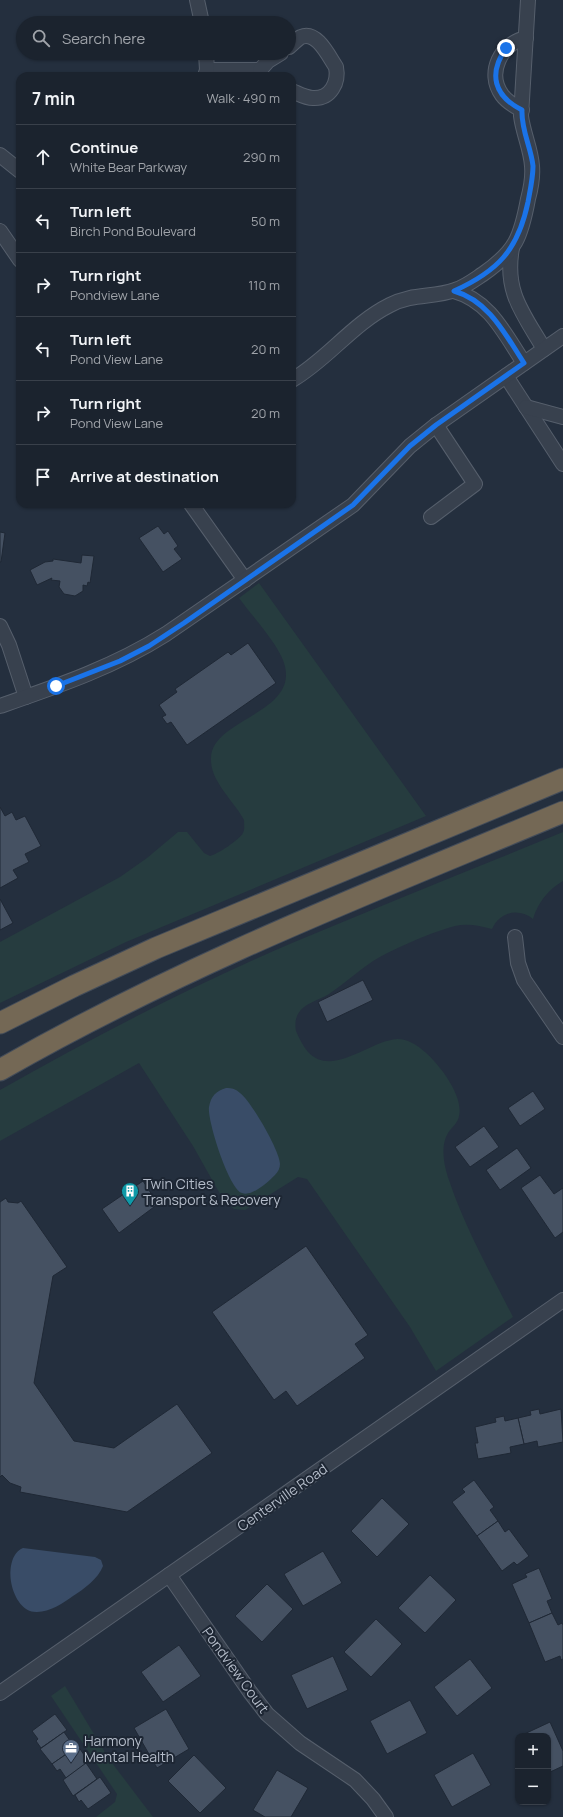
<!DOCTYPE html>
<meta charset="utf-8">
<style>
body{margin:0;font-family:Manrope,sans-serif;background:#282f3a;color:#f1f3f6}
.controls{position:absolute;right:12px;bottom:12px;display:grid;overflow:hidden;border-radius:8px;box-shadow:0 1px 3px #0004}
.controls button{width:36px;height:36px;display:grid;place-items:center;padding:0;border:0;border-bottom:1px solid #39404a;background:#1b232e;color:#f1f3f6;font:20px sans-serif}
.stop{position:absolute;width:12px;height:12px;margin:-9px;border:3px solid #1a73e8;border-radius:50%;background:#fff}
.stop.end{background:#1a73e8;border-color:#fff;box-shadow:0 1px 4px #0008}
.list{margin:0;padding:0;list-style:none}
h2{display:flex;justify-content:space-between;align-items:center;height:52px;margin:0;padding:0 16px;font-size:17px}
h2 small{font-size:13px;font-weight:400;color:#a0a4aa}
.list li{display:grid;grid-template-columns:26px 1fr auto;gap:12px;align-items:center;box-sizing:border-box;height:64px;padding:0 16px;border-top:1px solid #39404a}
.list b{display:block;font-size:15px;white-space:nowrap}
.list p{margin:0;font-size:13px;white-space:nowrap;color:#a0a4aa}
.list em{font-size:13px;font-style:normal;color:#a0a4aa}
.icon{flex:none;width:22px;height:22px;fill:none;stroke:currentColor;stroke-width:2;stroke-linecap:round;stroke-linejoin:round}
.map{position:relative;flex:none;width:563px;height:1817px;overflow:hidden}
.search{position:absolute;background:#1b232e;box-shadow:0 1px 3px #0004;left:16px;top:16px;width:280px;height:44px;display:flex;align-items:center;gap:10px;box-sizing:border-box;padding:0 14px;border-radius:22px;color:#a0a4aa;font-size:15px}
.panel{position:absolute;background:#1b232e;box-shadow:0 1px 3px #0004;left:16px;top:72px;width:280px;height:436px;border-radius:12px}
.map>svg:first-child{display:block}
.green{fill:#263c3f}
.water{fill:#394c67}
.building{fill:#455162;stroke:#1f2835}
.lines{fill:none;stroke-linecap:round;stroke-linejoin:round}
.minor-casing{stroke:#565f6c;stroke-width:16}
.highway-casing{stroke:#434c59;stroke-width:23}
.minor{stroke:#38414e;stroke-width:14}
.highway{stroke:#746855;stroke-width:21}
.route{stroke:#1a73e8;stroke-width:5}
.labels{text-anchor:middle;dominant-baseline:central;stroke-width:4;stroke-linejoin:round;paint-order:stroke}
.poi-label{font-size:14px;fill:#b4bcc9;stroke:#1d2633;text-anchor:start}
.street-label{font-size:14px;fill:#b4bcc9;stroke:#1d2633}
</style>
<div class="map">
<svg width="563" height="1817" viewBox="0 0 563 1817">
<rect width="100%" height="100%" fill="#242f3e"/>
<g class="green">
<path d="M259 583 426 816 126 942 0 1003V942L120 877 147 858 178 832H187L204 853 210 856C218 854 239 840 243 833 245 829 244 825 244 820 234 801 211 782 211 760 209 718 304 714 283 660 275 640 252 616 239 598Z"/>
<path d="M563 832V881C548 890 538 902 533 919 519 908 500 911 492 929 480 926 468 923 455 926 432 932 393 949 373 961 358 971 344 984 329 994 319 1000 303 1004 298 1014 295 1019 295 1026 296 1031 299 1038 303 1046 308 1052 332 1078 369 1041 397 1039 408 1039 417 1045 425 1052 439 1064 464 1096 459 1116 458 1123 452 1127 448 1133 440 1146 444 1166 449 1180 465 1228 490 1272 513 1317L436 1371 410 1327 307 1179 298 1177 245 1210 234 1209 224 1201 193 1146 139 1063 0 1141V1090C95 1036 192 986 292 943 382 905 473 869 563 832Z"/>
<polygon points="65,1686 109,1759 153,1817 96,1817 115,1802 117,1794 51,1696"/>
</g>
<g class="water">
<path d="M226 1088C232 1088 236 1089 240 1093 251 1101 280 1151 280 1164 280 1168 278 1172 275 1175 268 1182 252 1197 242 1193 229 1189 207 1120 209 1107 211 1096 216 1091 226 1088Z"/>
<path d="M23 1548 95 1557 101 1560 103 1566C98 1579 84 1589 73 1596 63 1603 50 1612 37 1612 11 1613 0 1558 23 1548Z"/>
</g>
<g class="building">
<polygon points="158,526 164,534 168,531 178,546 174,549 182,559 163,572 139,538"/>
<polygon points="0,532 5,533 1,562 0,562"/>
<polygon points="82,555 94,556 90,583 88,582 87,586 83,585 83,591 75,596 64,594 59,587 60,581 51,580 52,578 37,585 30,570 45,562 53,561 53,559 81,563"/>
<polygon points="248,643 276,683 187,745 171,722 167,724 162,717 166,715 159,705 177,692 175,689 228,652 231,655"/>
<polygon points="0,807 5,816 12,812 16,820 25,816 41,846 25,854 29,862 13,870 18,878 0,888"/>
<polygon points="0,899 13,923 0,930"/>
<polygon points="363,980 373,1000 327,1022 318,1002"/>
<polygon points="533,1091 545,1109 520,1126 508,1108"/>
<polygon points="484,1126 499,1147 470,1167 455,1147"/>
<polygon points="517,1148 531,1168 500,1190 486,1170"/>
<polygon points="540,1175 554,1194 563,1188 563,1232 555,1238 521,1188"/>
<polygon points="143,1181 158,1204 119,1233 102,1209"/>
<polygon points="6,1198 8,1202 18,1203 21,1201 67,1267 53,1276 34,1383 74,1441 114,1448 177,1404 212,1453 127,1512 20,1492 21,1487 10,1483 2,1475 0,1477 0,1202"/>
<polygon points="306,1246 368,1335 355,1344 365,1358 297,1406 286,1391 274,1400 212,1312"/>
<polygon points="539,1409 540,1414 561,1409 563,1442 538,1447 537,1441 524,1444 518,1418 531,1415 530,1411"/>
<polygon points="504,1416 505,1421 518,1418 524,1444 510,1447 511,1453 478,1459 475,1443 478,1443 475,1427 496,1422 495,1418"/>
<polygon points="474,1480 494,1507 490,1510 498,1521 477,1536 452,1502 465,1492 462,1489"/>
<polygon points="382,1498 409,1524 377,1557 351,1531"/>
<polygon points="498,1521 505,1532 509,1529 529,1556 517,1565 514,1562 502,1571 477,1536"/>
<polygon points="323,1551 342,1583 303,1606 284,1574"/>
<polygon points="539,1568 552,1599 547,1601 552,1613 529,1623 512,1584 527,1577 525,1574"/>
<polygon points="430,1575 456,1600 425,1633 398,1608"/>
<polygon points="267,1584 293,1609 262,1642 235,1616"/>
<polygon points="552,1613 558,1625 562,1623 563,1625 563,1659 561,1660 560,1656 545,1662 529,1623"/>
<polygon points="376,1619 402,1644 371,1677 344,1652"/>
<polygon points="179,1645 201,1676 163,1702 141,1672"/>
<polygon points="333,1656 348,1690 307,1709 291,1675"/>
<polygon points="470,1659 492,1688 457,1716 434,1687"/>
<polygon points="410,1700 427,1733 387,1754 370,1721"/>
<polygon points="166,1709 189,1749 157,1768 134,1728"/>
<polygon points="55,1714 67,1730 41,1748 36,1741 38,1739 32,1731"/>
<polygon points="550,1722 563,1751 563,1766 548,1773 548,1736 520,1736"/>
<polygon points="64,1732 75,1748 52,1764 40,1749"/>
<polygon points="78,1746 89,1762 66,1778 60,1769 57,1771 52,1764"/>
<polygon points="473,1753 491,1785 452,1807 434,1775"/>
<polygon points="194,1755 226,1788 200,1813 168,1781"/>
<polygon points="86,1763 97,1779 73,1796 63,1780"/>
<polygon points="277,1770 308,1788 291,1817 265,1817 253,1810"/>
<polygon points="100,1777 111,1793 88,1809 81,1800 79,1802 75,1795"/>
</g>
<g class="lines">
<g class="minor-casing">
<g id="minor">
<polyline points="197,0 202,23"/>
<path d="M289 47C293 44 297 39 301 37 317 30 329 57 336 67 339 82 331 99 313 98 306 98 299 94 292 91"/>
<polyline points="207,70 260,70"/>
<polyline points="260,70 268,61 281,53"/>
<polyline points="205,76 207,70 206,53"/>
<path d="M522 110C514 106 507 102 502 95 486 73 501 43 526 38"/>
<polyline points="0,155 20,171"/>
<polyline points="0,231 20,260"/>
<path d="M512 248C504 292 523 313 544 349"/>
<path d="M454 291C490 301 504 333 524 363"/>
<polyline points="506,376 563,464"/>
<path d="M292 380C328 359 352 324 390 305 413 293 433 298 455 290 465 287 474 280 483 274 516 251 521 237 528 199 531 188 533 177 532 166 531 149 523 133 521 116L528 0"/>
<polyline points="526,407 563,417"/>
<polyline points="191,504 245,580"/>
<polyline points="431,517 475,484 436,425"/>
<polyline points="0,626 9,645 26,697"/>
<path d="M0 706C58 686 114 667 166 634L353 505 410 446 436 425 563 336"/>
<polyline points="515,937 518,963 524,980 563,1037"/>
<polyline points="169,1575 250,1692 267,1714 300,1743 355,1780 373,1799 386,1817"/>
<polyline points="0,1693 563,1300"/>
</g>
</g>
<g class="highway-casing">
<g id="highway">
<polyline points="0,1023 74,986 156,948 563,779"/>
<path d="M0 1070C181 966 371 892 563 812"/>
</g>
</g>
<use href="#minor" class="minor"/>
<use href="#highway" class="highway"/>
</g>
<g class="lines">
<path class="route" d="M56 686 120 661 149 646 184 623 353 505 410 446 436 425 524 363C505 334 489 301 454 291 498 271 518 250 528 202 530 191 533 178 533 166 531 147 521 130 522 110 494 96 488 74 506 48"/>
</g>
<defs>
<g id="building-pin" transform="scale(0.9)"><path d="M0 17L-7.5 6A9.5 9.5 0 1 1 7.5 6Z" fill="#0f9aa8" stroke="#1d2633"/><path d="M-4-6H4V6H1V3H-1V6H-4ZM-2.5-4.3h1.7v1.8h-1.7ZM.8-4.3h1.7v1.8H.8ZM-2.5-1h1.7V.8h-1.7ZM.8-1h1.7V.8H.8Z" fill="#fff"/></g>
<g id="office-pin" transform="scale(0.9)"><path d="M0 17L-7.5 6A9.5 9.5 0 1 1 7.5 6Z" fill="#5c6f8a" stroke="#1d2633"/><path d="M-6-3h4V-5.5h4V-3h4V5H-6ZM-1-4.5V-3h2v-1.5ZM-6 0V1H6V0Z" fill="#fff"/></g>
</defs>
<g fill-rule="evenodd">
<use href="#building-pin" x="130" y="1191"/>
<use href="#office-pin" x="71" y="1748"/>
</g>
<g class="labels">
<g class="poi-label">
<text x="143" y="1183">Twin Cities<tspan x="143" dy="16">Transport &amp; Recovery</tspan></text>
<text x="84" y="1740">Harmony<tspan x="84" dy="16">Mental Health</tspan></text>
</g>
<g class="street-label">
<text transform="translate(282 1497) rotate(-35)">Centerville Road</text>
<text transform="translate(236 1670) rotate(54)">Pondview Court</text>
</g>
</g>
</svg>
<div class="controls">
<button>+</button>
<button>−</button>
</div>
<div class="stop" style="left:56px;top:686px"></div>
<div class="stop end" style="left:506px;top:48px"></div>
<div class="search"><svg class="icon" aria-label="search" viewBox="0 0 24 24"><circle cx="10" cy="10" r="6"/><path d="M15 15l6 6"/></svg>Search here</div>
<section class="panel">
<h2>7 min<small>Walk · 490 m</small></h2>
<ul class="list">
<li><svg class="icon" aria-label="ahead" viewBox="0 0 24 24"><path d="M12 20V5M6 11l6-6 6 6"/></svg><div><b>Continue</b><p>White Bear Parkway</p></div><em>290 m</em></li>
<li><svg class="icon" aria-label="left" viewBox="0 0 24 24"><path d="M17 20v-9H6M10 6l-5 5 5 5"/></svg><div><b>Turn left</b><p>Birch Pond Boulevard</p></div><em>50 m</em></li>
<li><svg class="icon" aria-label="right" viewBox="0 0 24 24"><path d="M7 20v-9h11M14 6l5 5-5 5"/></svg><div><b>Turn right</b><p>Pondview Lane</p></div><em>110 m</em></li>
<li><svg class="icon" aria-label="left" viewBox="0 0 24 24"><path d="M17 20v-9H6M10 6l-5 5 5 5"/></svg><div><b>Turn left</b><p>Pond View Lane</p></div><em>20 m</em></li>
<li><svg class="icon" aria-label="right" viewBox="0 0 24 24"><path d="M7 20v-9h11M14 6l5 5-5 5"/></svg><div><b>Turn right</b><p>Pond View Lane</p></div><em>20 m</em></li>
<li><svg class="icon" aria-label="arrive" viewBox="0 0 24 24"><path d="M6 21V4h12l-3 4 3 4H6"/></svg><div><b>Arrive at destination</b></div></li>
</ul>
</section>
</div>
